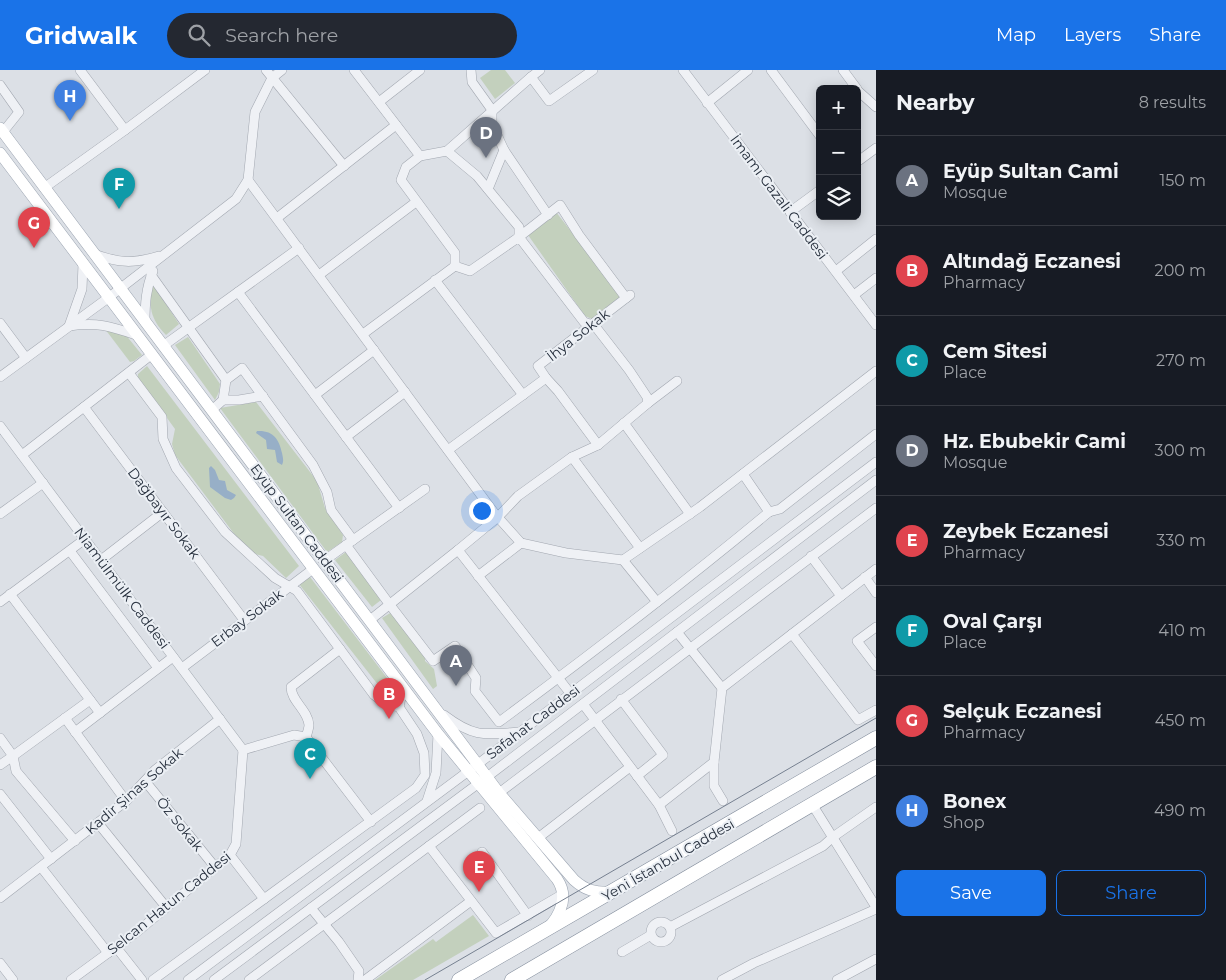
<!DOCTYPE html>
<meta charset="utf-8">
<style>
body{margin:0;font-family:Montserrat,sans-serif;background:#242831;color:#f1f3f6}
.controls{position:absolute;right:15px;top:15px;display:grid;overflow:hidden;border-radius:8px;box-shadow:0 2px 12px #0003}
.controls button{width:45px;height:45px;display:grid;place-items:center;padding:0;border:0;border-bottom:1px solid #363941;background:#171b24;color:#f1f3f6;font:25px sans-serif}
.you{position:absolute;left:481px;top:440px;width:18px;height:18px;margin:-12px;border:4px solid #fff;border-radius:50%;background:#1a73e8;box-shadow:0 0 0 8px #1a73e833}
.badge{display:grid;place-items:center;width:32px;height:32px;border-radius:50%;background:#1a73e8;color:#fff;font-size:16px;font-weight:700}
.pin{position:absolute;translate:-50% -41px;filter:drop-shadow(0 1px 2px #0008)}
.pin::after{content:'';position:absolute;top:26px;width:18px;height:15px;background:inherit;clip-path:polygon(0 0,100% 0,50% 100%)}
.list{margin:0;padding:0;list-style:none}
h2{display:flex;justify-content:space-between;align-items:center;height:65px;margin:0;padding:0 20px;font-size:21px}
h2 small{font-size:16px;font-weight:400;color:#9ea1a6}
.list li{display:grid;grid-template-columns:32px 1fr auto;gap:15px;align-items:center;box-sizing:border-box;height:90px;padding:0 20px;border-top:1px solid #363941}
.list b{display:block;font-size:19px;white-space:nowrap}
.list p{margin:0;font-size:16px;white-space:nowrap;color:#9ea1a6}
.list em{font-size:16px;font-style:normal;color:#9ea1a6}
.actions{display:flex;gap:10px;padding:15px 20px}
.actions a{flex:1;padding:11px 0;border:1px solid #1a73e8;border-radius:8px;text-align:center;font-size:18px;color:#1a73e8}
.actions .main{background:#1a73e8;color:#fff}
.icon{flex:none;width:28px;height:28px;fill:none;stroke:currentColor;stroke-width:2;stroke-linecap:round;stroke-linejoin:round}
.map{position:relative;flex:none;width:876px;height:910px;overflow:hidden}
header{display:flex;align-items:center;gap:30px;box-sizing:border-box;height:70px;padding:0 25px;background:#1a73e8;color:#fff}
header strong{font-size:24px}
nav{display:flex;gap:28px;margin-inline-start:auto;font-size:18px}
.search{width:350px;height:45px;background:#242831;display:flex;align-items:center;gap:12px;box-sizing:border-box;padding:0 18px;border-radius:28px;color:#9ea1a6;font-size:19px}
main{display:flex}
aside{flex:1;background:#171b24}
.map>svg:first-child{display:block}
.green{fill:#c3d0bd}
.water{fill:#97afc7}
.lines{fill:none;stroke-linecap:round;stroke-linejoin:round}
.minor-casing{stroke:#a2a7b0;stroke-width:10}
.major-casing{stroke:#9ca5b2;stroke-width:12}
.highway-casing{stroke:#848e9d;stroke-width:15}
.minor{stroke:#eff1f5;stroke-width:9}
.major{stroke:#fff;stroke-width:11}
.highway{stroke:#fff;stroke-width:14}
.tram{stroke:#768090;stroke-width:1}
.labels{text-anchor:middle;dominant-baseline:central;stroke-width:4;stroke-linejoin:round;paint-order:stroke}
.street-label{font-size:14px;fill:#262f3d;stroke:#ebeff4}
</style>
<header>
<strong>Gridwalk</strong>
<div class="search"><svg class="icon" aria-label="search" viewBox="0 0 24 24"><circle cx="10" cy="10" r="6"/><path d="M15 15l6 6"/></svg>Search here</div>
<nav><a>Map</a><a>Layers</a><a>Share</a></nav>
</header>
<main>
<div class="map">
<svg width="876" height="910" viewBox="0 0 876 910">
<rect width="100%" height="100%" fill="#dce0e6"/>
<g class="green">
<polygon points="491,0 505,0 515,13 495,29 480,8"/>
<polygon points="556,142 621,226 592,249 585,246 528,165"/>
<path d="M153 214 179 254 166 265C150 249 148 235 153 214Z"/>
<polygon points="105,259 125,264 142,285 134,291 130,292"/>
<polygon points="188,267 220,314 219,322 215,330 175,275"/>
<polygon points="147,296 299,496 286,508 263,486 251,483 244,477 175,385 172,374 175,359 138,308 138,304"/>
<polygon points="256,332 317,411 325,438 343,465 342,472 327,482 220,338"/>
<polygon points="346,482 381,530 372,537 335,490"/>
<polygon points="310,507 397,621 386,625 299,514"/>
<polygon points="392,542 425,587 425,591 434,599 437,616 433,619 382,548"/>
<polygon points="473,845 489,866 413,910 375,910 433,869 436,872"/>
</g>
<g class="water">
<path d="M257 361C273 360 279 369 282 383 283 388 284 391 282 395L277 392 275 380 267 379 266 370 256 363Z"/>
<polygon points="211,396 215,400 219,410 225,411 227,420 236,425 234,428 231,430 225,428 210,417 209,398"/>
</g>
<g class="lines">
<g class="minor-casing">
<g id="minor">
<polyline points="80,0 125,60"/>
<polyline points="266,0 344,96"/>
<polyline points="354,0 420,86"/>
<polyline points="471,0 472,12 492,40 492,54 504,80 548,145"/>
<polyline points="683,0 876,255"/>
<polyline points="771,0 820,66"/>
<polyline points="843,0 857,19"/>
<polyline points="531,7 540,0"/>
<polyline points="0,15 19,42 3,62"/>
<polyline points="857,20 876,37"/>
<polyline points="379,32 420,0"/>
<polyline points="707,33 748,0"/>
<polyline points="447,81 477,106 519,157 519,167 560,135 579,165 626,228"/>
<polyline points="857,92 876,78"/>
<polyline points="248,110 495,444 521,473 566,483 623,490 700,437 876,301"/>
<polyline points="44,118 125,60 205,0"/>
<polyline points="488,119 504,80"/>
<polyline points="790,142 820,120"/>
<polyline points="277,148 396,55"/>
<path d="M94 184C119 193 133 194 159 186"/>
<path d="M83 194 82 219 69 256C97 252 110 256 136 265"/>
<polyline points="455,196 455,183 401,110 406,97 420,86 447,81 531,7 549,31 593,0"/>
<polyline points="836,201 876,169"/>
<polyline points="151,205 226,310 242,298 313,395 327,422 331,440 353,470"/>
<polyline points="319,205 416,132"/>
<polyline points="435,210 523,325"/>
<polyline points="238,222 399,438"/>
<polyline points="854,225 876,208"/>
<path d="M145 252C145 234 146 218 153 201"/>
<polyline points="0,253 26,288"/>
<polyline points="363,264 455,196 470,201 519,167 584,252 595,256 629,300 647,327 648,333 598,375 572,387 518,426 498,447 458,480"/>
<polyline points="163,276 299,178"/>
<polyline points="129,303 162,347 163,369 176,398 225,462 275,508 297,521 374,625 386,634 399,637"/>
<polyline points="0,307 108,228 236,129 248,110 255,42 272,8 282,0"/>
<polyline points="546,308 558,321 598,375"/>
<polyline points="315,325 374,280"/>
<polyline points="223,330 239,330 263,326"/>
<polyline points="648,333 677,311"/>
<polyline points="84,337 244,550"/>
<polyline points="212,340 223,330 226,310"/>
<polyline points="624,353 690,444"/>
<polyline points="0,356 243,680"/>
<polyline points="346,367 405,322"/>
<polyline points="448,380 546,308 538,296 630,225"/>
<polyline points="22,385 151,285"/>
<polyline points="572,387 640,478"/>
<polyline points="743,404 769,442"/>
<polyline points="0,444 43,413"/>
<path d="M346 475 390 535 433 591 455 576 476 608 475 621 499 652C591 584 681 515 769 442L780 439 876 364"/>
<polyline points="70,481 158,598"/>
<polyline points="811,486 841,526"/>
<polyline points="101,490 163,442"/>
<polyline points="325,490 425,419"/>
<polyline points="623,490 657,532"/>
<polyline points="478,506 521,473"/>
<polyline points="865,507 876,523"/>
<polyline points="10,524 100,643"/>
<polyline points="0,532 85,469"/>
<polyline points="370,550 458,480 570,623"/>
<polyline points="876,557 857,571 876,596"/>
<polyline points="677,562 722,618"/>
<polyline points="792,564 858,650 876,640"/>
<polyline points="182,598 313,499"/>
<polyline points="621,629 663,685 637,706"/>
<polyline points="583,634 659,735 672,761"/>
<path d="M444 645C473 667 483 665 518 662"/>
<polyline points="65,648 126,731"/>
<polyline points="75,662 173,587"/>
<path d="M306 667C307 664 309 658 309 655 308 640 291 631 291 617L340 579"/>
<polyline points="0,668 13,686 0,695"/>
<polyline points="243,680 294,665 306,667 371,752"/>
<polyline points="714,692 714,716 723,731"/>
<polyline points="145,711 215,797"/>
<polyline points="499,723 876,438"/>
<polyline points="0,724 51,789"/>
<polyline points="427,731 436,703 438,664"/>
<polyline points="812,734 876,837"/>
<polyline points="659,735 714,692 722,618 876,499"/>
<polyline points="98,753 166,837"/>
<polyline points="538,768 630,697"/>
<polyline points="75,771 16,701 13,686 90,630"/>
<polyline points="429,776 496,863 563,824"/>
<polyline points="482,782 528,846"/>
<polyline points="230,785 264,829"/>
<polyline points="41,797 108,883"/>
<polyline points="0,828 126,731 155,700 220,649"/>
<polyline points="311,838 339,872 359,901 358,910"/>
<circle cx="661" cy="862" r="10"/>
<polyline points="670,857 823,776 833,767 876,737"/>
<polyline points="116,877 142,910"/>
<polyline points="622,882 651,865"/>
<polyline points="0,893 13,910"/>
<polyline points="71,910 138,861 230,785 236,774 243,680"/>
<polyline points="153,910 416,718 425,705 424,683 417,664 399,637 403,618"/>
<polyline points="188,910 478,694 876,392"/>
<polyline points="214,910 487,707 876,410"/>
<polyline points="249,910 480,738"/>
<polyline points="365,910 471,831"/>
<polyline points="722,910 754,893 876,839"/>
<polyline points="837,910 876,889"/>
</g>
</g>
<g class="major-casing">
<g id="major">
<path d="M0 58 499 723 574 810C585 820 595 823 611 822"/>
<path d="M0 83 438 664 557 809C568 825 562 841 551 855"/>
</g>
</g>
<g class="highway-casing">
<g id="highway">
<polyline points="459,910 876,668"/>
<polyline points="512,910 876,697"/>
</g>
</g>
<use href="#minor" class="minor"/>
<use href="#major" class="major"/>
<use href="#highway" class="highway"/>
<polyline class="tram" points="425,910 876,648"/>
</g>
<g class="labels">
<g class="street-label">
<text transform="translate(779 127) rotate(53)">İmamı Gazali Caddesi</text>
<text transform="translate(578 265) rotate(-38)">İhya Sokak</text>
<text transform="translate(164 443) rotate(53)">Dağbayır Sokak</text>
<text transform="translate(297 453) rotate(53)">Eyüp Sultan Caddesi</text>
<text transform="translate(122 518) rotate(53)">Niamülmülk Caddesi</text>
<text transform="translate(247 548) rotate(-37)">Erbay Sokak</text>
<text transform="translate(533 652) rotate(-37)">Safahat Caddesi</text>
<text transform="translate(134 721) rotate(-41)">Kadir Şinas Sokak</text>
<text transform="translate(180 754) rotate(51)">Öz Sokak</text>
<text transform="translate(668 790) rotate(-30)">Yeni İstanbul Caddesi</text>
<text transform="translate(169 833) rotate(-39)">Selcan Hatun Caddesi</text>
</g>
</g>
</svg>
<div class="controls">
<button>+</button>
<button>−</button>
<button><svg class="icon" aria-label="layers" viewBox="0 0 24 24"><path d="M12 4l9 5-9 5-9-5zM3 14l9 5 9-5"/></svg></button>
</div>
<div class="you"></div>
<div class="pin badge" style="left:456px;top:616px;background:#6b7280">A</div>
<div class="pin badge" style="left:389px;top:649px;background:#e0444e">B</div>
<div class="pin badge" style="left:310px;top:709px;background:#0f9aa8">C</div>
<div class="pin badge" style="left:486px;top:88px;background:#6b7280">D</div>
<div class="pin badge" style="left:479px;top:822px;background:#e0444e">E</div>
<div class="pin badge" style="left:119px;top:139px;background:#0f9aa8">F</div>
<div class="pin badge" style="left:34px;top:178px;background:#e0444e">G</div>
<div class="pin badge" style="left:70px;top:51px;background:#3f7fe0">H</div>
</div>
<aside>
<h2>Nearby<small>8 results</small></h2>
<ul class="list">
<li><span class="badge" style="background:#6b7280">A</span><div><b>Eyüp Sultan Cami</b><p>Mosque</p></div><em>150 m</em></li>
<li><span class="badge" style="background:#e0444e">B</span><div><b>Altındağ Eczanesi</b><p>Pharmacy</p></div><em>200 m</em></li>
<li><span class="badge" style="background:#0f9aa8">C</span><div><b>Cem Sitesi</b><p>Place</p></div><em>270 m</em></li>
<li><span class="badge" style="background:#6b7280">D</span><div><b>Hz. Ebubekir Cami</b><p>Mosque</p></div><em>300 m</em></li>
<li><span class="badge" style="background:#e0444e">E</span><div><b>Zeybek Eczanesi</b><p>Pharmacy</p></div><em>330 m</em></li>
<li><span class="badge" style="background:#0f9aa8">F</span><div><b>Oval Çarşı</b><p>Place</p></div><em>410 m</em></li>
<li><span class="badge" style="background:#e0444e">G</span><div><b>Selçuk Eczanesi</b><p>Pharmacy</p></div><em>450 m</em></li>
<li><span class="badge" style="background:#3f7fe0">H</span><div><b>Bonex</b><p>Shop</p></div><em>490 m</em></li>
</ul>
<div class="actions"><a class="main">Save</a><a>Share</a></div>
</aside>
</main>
